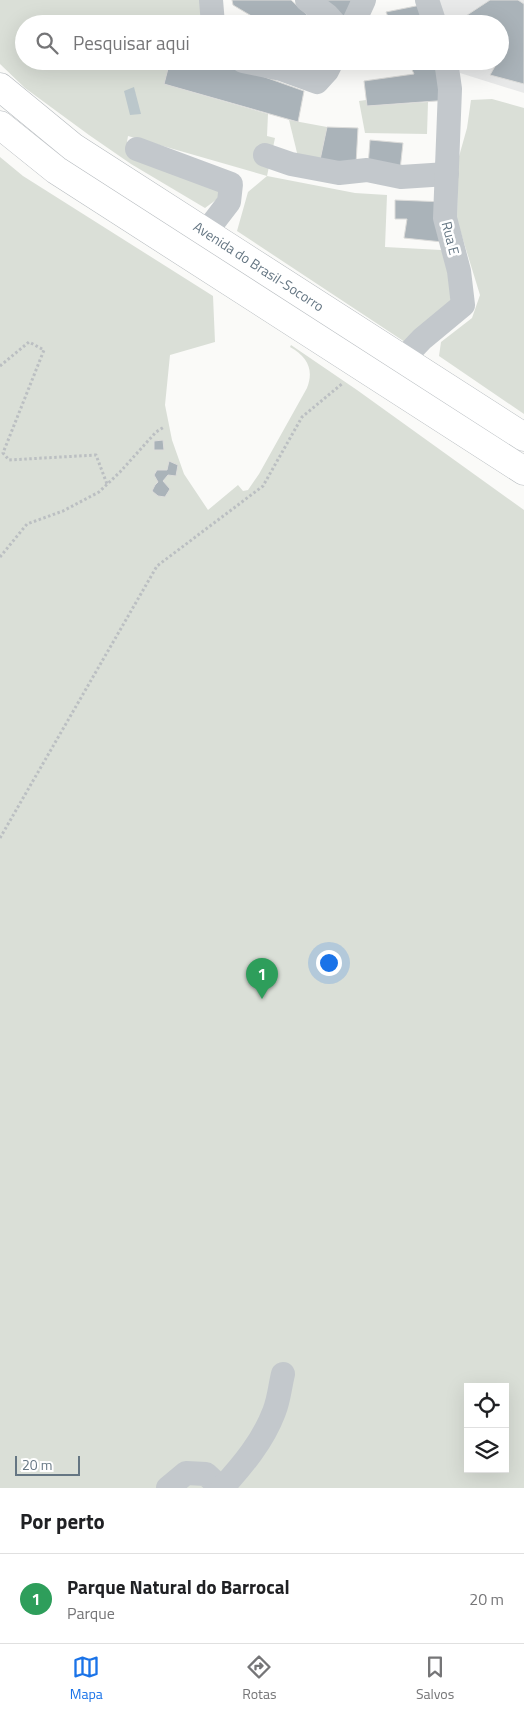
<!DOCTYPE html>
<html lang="pt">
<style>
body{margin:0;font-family:"Titillium Web",sans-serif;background:#f2f2f2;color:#202124}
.controls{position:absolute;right:15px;bottom:15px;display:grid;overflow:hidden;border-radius:0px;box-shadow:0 5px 20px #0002}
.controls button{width:45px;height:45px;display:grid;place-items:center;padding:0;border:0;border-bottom:1px solid #e0e0e0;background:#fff;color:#202124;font:25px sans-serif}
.scale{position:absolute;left:15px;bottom:12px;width:65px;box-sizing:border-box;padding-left:5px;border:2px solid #657683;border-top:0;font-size:14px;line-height:18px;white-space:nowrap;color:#657683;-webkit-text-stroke:4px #fff;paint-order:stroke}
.you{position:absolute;left:328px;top:962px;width:18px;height:18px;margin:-12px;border:4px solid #fff;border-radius:50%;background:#1a73e8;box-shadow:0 0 0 8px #1a73e833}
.badge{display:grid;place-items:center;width:32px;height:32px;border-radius:50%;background:#1a73e8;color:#fff;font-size:16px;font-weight:700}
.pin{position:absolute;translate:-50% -41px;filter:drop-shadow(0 1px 2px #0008)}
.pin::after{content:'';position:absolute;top:26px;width:18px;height:15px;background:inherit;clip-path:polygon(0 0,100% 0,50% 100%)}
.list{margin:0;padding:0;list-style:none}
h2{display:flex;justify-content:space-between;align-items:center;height:65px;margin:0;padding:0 20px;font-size:21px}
h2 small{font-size:16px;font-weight:400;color:#757577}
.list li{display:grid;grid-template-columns:32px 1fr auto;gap:15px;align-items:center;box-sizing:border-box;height:90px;padding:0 20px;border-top:1px solid #e0e0e0}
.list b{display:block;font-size:19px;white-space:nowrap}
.list p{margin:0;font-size:16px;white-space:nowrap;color:#757577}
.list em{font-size:16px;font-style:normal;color:#757577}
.icon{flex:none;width:28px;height:28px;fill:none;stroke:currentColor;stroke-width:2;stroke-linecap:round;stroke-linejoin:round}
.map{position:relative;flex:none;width:524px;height:1488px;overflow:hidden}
.search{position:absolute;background:#fff;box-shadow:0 5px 20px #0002;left:15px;right:15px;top:15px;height:55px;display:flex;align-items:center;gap:12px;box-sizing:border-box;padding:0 18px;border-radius:28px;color:#757577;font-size:19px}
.sheet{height:155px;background:#fff}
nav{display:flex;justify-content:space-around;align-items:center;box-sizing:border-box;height:70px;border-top:1px solid #e0e0e0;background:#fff;font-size:14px;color:#757577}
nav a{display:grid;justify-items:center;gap:2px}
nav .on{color:#1a73e8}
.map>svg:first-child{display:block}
.built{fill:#e8e9e9}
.green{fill:#dadfd7;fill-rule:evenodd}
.water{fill:#bbc7cb}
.building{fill:#aab3b9;stroke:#dcdcda}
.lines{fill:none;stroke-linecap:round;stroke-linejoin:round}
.primary-casing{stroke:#b5babe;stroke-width:29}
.path{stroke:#bbbfc2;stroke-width:3;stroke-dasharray:2.5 2.5;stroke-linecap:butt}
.minor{stroke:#c3c8cc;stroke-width:24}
.primary{stroke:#fff;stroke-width:28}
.labels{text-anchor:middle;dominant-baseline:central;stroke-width:5;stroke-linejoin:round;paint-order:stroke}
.street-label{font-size:14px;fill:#657683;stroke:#fff}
</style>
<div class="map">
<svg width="524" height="1488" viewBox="0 0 524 1488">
<rect width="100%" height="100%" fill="#fafaf8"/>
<polygon class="built" points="434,0 524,0 524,93 460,73 456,61 500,61 500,24 442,24"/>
<g class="green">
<polygon points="0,0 210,0 211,24 24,24 24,61 170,61 164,84 268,114 267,136 275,138 267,176 355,193 387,195 385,247 441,250 459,271 463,305 414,348 237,231 248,192 267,176 128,136 127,142 221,187 224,194 205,208 131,164 89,135 25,88 0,64"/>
<polygon points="492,99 524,108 524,414 439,356 441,342 472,318 480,295 457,220 458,160 467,128 471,100"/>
<polygon points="366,100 367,106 428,102 427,134 365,133 359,101"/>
<polygon points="289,120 327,127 320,160 300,165"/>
<path d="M0 157 23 176 213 296 215 342 170 355 165 405 172 440 184 474 208 510 238 485 243 491 248 490 259 474 307 388C314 370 308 357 290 347L291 345 357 390 524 510V1488H0ZM468 1387H505V1469H468Z"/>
</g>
<polygon class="water" points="134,87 141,114 130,115 124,91"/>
<g class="building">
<polygon points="232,0 291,0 317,24 265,24 233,5"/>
<polygon points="319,0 352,0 344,20"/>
<polygon points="490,0 518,0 524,4 524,84 490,75 498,61 500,61 500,24 455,23"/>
<polygon points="421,5 427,24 391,24 386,12"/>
<polygon points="170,61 220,61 304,91 298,122 164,84"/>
<polygon points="273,61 323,61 316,72"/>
<polygon points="408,61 438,61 450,100 367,106 364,81 414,74"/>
<polygon points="327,127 358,128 356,164 320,160"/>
<polygon points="370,140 403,143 400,170 368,167"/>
<polygon points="395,200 446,202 452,243 404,238 407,219 395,219"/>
<polygon points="163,440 164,450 154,450 154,441"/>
<polygon points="169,461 178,465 176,476 168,475 163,481 170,489 165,497 158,496 152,491 155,485 158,482 154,475 157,470 167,470"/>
</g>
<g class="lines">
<g class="primary-casing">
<g id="primary">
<polyline points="0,87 73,147 524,437"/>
<polyline points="0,125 56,170 524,471"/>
</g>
</g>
<g class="path">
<polyline points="0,366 29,342 44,350 3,453 9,460 96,455 107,484"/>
<polyline points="0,557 27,524 63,511 99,492 120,472 156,432 164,427"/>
<polyline points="0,838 157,566 263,486 302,417 343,383"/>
</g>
<g class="minor">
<polyline points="211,0 213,24"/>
<polyline points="307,0 327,15 335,24"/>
<polyline points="427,0 435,24"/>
<polyline points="353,24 364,0"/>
<polyline points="243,61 281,69 317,82 327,71 332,61"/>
<polyline points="137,149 231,184 229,202 206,232"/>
<polyline points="265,155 291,164 339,173 367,170 401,177 447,174"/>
<polyline points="403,359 422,339 463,305 459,271 445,218 450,89 446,61"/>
<polyline points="168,1488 186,1473 206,1474 221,1488"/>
<path d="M222 1488C243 1465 263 1441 274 1412 279 1400 280 1386 283 1374"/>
</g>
<use href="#primary" class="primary"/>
</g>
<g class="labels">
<g class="street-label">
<text transform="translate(451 238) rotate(76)">Rua E</text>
<text transform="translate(259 266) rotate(33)">Avenida do Brasil-Socorro</text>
</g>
</g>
</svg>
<div class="controls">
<button><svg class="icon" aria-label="locate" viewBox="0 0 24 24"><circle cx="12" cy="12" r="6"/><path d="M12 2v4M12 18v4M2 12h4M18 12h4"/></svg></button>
<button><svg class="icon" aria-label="layers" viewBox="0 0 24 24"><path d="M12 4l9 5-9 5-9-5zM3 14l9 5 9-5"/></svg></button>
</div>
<div class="scale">20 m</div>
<div class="you"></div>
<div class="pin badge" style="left:262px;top:999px;background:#2e9e5b">1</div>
<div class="search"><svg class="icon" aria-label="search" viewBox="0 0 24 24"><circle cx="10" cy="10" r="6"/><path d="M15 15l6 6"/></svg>Pesquisar aqui</div>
</div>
<section class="sheet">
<h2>Por perto<small></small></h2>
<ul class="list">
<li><span class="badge" style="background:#2e9e5b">1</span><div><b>Parque Natural do Barrocal</b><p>Parque</p></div><em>20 m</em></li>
</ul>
</section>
<nav>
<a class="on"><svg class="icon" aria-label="map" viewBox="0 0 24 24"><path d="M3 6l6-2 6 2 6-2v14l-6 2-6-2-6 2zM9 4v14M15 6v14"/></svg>Mapa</a>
<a><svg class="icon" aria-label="directions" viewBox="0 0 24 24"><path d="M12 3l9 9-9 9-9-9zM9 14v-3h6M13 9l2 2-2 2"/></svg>Rotas</a>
<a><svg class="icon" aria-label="saved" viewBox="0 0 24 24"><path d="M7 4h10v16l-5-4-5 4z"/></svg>Salvos</a>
</nav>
